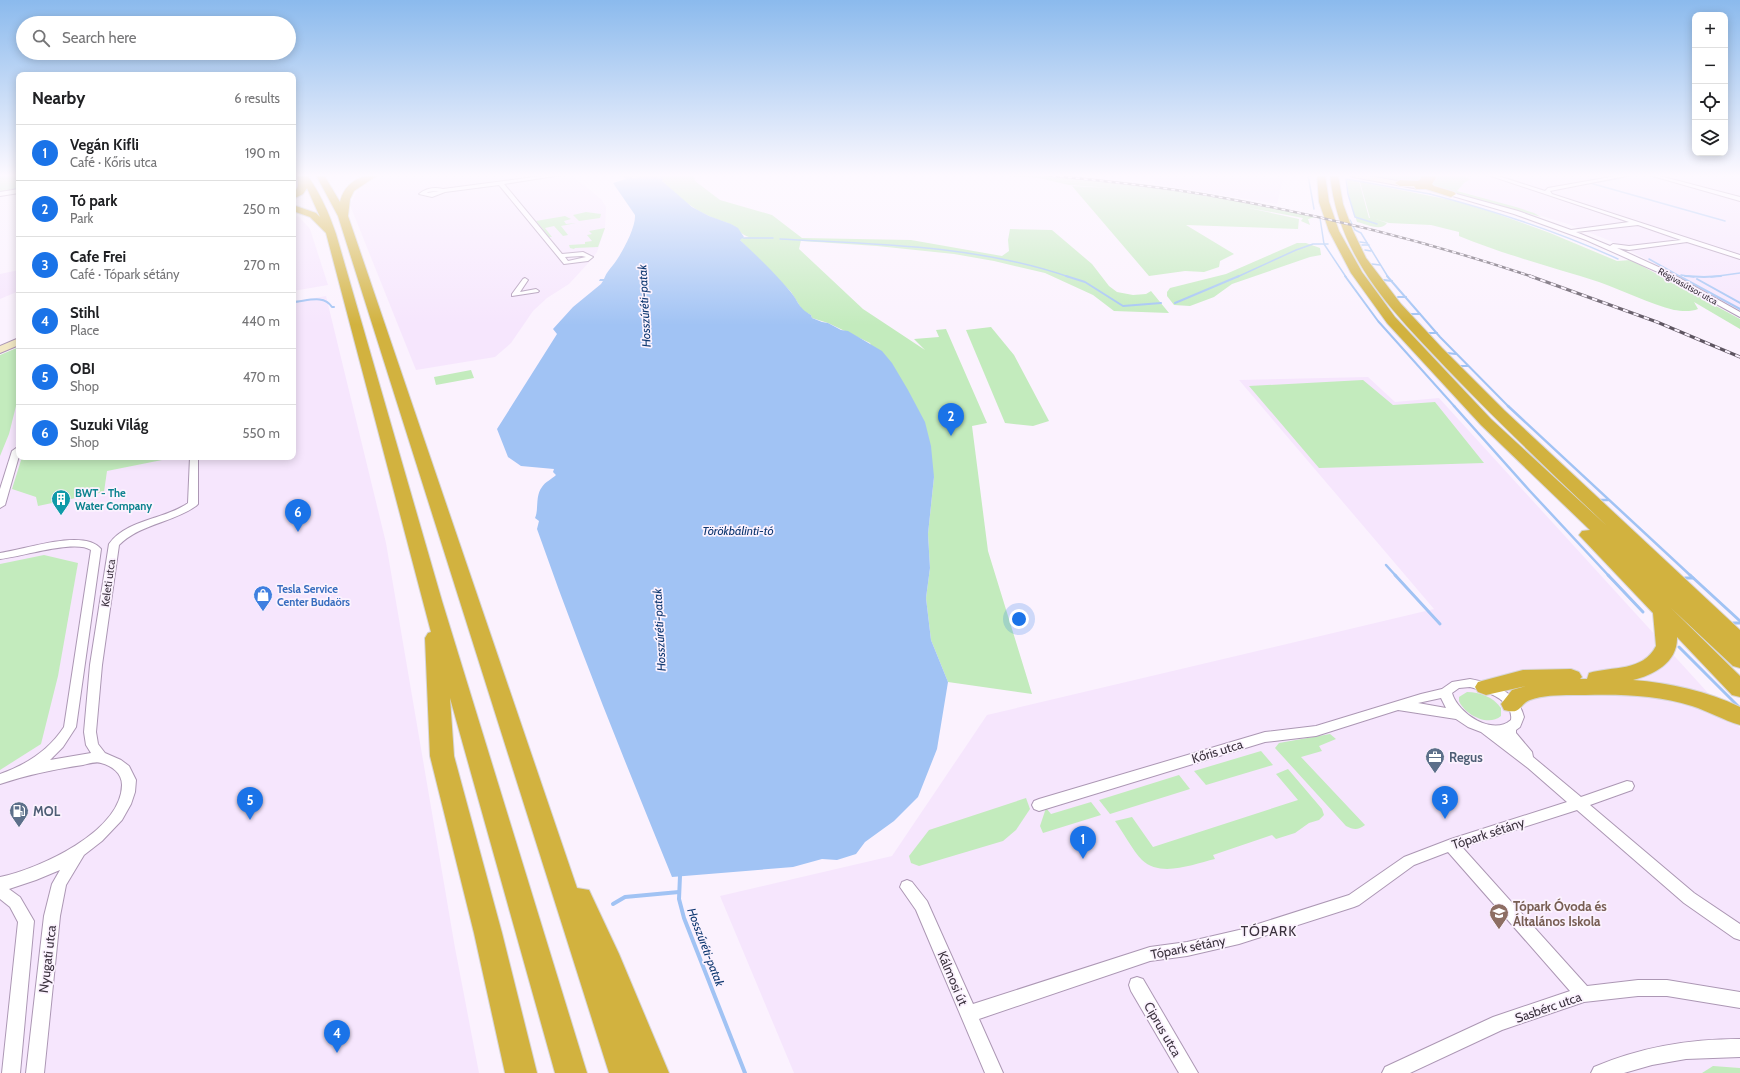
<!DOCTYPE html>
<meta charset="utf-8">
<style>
body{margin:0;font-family:Cabin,sans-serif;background:#f2f2f2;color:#202124}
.controls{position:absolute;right:12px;top:12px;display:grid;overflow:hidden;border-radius:8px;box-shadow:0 2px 10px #0003}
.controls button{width:36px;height:36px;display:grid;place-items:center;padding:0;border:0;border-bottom:1px solid #e0e0e0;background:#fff;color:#202124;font:20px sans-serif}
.you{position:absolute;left:1019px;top:619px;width:14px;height:14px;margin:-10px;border:3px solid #fff;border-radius:50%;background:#1a73e8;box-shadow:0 0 0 6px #1a73e833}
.badge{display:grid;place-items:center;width:26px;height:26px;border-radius:50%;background:#1a73e8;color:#fff;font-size:13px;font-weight:700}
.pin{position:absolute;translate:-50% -33px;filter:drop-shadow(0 1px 2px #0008)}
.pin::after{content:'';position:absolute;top:21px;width:14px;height:12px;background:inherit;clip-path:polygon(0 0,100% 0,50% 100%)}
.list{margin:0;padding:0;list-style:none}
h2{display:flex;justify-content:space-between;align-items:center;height:52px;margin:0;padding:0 16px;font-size:17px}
h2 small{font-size:13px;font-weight:400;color:#757577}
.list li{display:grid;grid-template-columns:26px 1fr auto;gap:12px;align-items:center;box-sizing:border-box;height:56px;padding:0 16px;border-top:1px solid #e0e0e0}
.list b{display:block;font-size:15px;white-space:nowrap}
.list p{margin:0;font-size:13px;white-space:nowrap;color:#757577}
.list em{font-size:13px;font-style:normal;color:#757577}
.icon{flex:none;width:22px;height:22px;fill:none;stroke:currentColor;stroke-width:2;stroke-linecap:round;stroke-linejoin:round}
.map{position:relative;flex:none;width:1740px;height:1073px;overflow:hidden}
.search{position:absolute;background:#fff;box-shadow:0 2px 10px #0003;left:16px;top:16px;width:280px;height:44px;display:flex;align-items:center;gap:10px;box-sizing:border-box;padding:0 14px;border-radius:22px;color:#757577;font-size:15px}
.panel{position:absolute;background:#fff;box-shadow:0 2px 10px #0003;left:16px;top:72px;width:280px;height:388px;border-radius:8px}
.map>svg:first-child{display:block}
.built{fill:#f6e6fd}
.green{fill:#c3ebbd}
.water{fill:#a1c3f4}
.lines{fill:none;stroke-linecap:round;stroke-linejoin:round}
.stream-far4{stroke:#a1c3f4;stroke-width:1.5}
.stream-far3{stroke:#a1c3f4;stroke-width:2}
.stream-far2{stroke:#a1c3f4;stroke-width:2.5}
.stream-far1{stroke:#a1c3f4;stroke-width:3}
.stream{stroke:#a1c3f4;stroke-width:4}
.street-casing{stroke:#ac97b4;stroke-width:2}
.secondary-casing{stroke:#ac97b4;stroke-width:2}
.highway-casing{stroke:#d8d6d8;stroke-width:2}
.street{fill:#fff;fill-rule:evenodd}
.secondary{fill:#f2e8c5;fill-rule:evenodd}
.highway{fill:#d2b23f;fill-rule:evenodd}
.rail-far1-casing{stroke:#5e5561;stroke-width:2.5}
.rail-casing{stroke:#5e5561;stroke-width:3}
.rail-far1{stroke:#fbf2fe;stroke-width:1.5;stroke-dasharray:4;stroke-linecap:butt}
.rail{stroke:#fbf2fe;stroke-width:2;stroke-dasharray:5.5;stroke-linecap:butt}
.labels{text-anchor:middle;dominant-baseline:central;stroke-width:3.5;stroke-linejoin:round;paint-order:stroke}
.far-street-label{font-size:9px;fill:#3b323e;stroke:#fbf2fe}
.culture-label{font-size:11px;font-weight:bold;fill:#0d838f;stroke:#fbf2fe;text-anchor:start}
.street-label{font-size:11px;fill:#3b323e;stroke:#fbf2fe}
.shop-label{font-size:11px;font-weight:bold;fill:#366cbe;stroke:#fbf2fe;text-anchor:start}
.water-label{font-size:12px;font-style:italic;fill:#0f3871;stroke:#fbf2fe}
.near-street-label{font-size:13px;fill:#3b323e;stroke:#fbf2fe}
.near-service-label{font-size:13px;font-weight:bold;fill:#4e5e75;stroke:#fbf2fe;text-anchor:start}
.near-education-label{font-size:13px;font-weight:bold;fill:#785e54;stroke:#fbf2fe;text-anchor:start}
.near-neighbourhood-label{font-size:14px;letter-spacing:1px;fill:#3b323e;stroke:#fbf2fe}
</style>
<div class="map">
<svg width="1740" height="1073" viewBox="0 0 1740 1073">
<rect width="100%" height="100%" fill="#fbf2fe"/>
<g class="built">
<polygon points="379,175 568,175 580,182 601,199 606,207 605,228 597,252 592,259 569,284 547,298 533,311 511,343 495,357 416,370 350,205 357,191"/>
<polygon points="1153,175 1284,175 1277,204 1155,184"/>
<polygon points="1473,175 1740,175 1740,311 1618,244 1568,224 1457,190 1464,183 1470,179 1469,176"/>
<polygon points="293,215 299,217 310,229 328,285 293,291"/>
<polygon points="19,270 19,291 0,299 0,274"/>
<polygon points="326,296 386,543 455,948 479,1073 0,1073 0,440 19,396 19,457 293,457 293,302"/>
<polygon points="1368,377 1395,402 1439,398 1740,728 1740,1068 1713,1067 1702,1073 794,1073 720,896 892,856 987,715 1434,609 1239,380"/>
</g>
<g class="green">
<polygon points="0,175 19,175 19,188 0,192"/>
<path d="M626 175H693L695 181 720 200 772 215 802 238 911 240 1002 256 1009 251 1008 240 1010 229 1052 230 1092 264 1109 286 1117 292 1133 295 1146 294 1151 291 1169 313 1114 311 1093 295 1045 273 994 261 954 254 877 246 802 241 801 240 799 249 863 309 925 350 914 339 939 337 936 330 946 329 987 423 972 426 988 551 1032 694 948 682 931 640 926 598 930 568 928 534 934 477 870 343 828 323 812 318 811 315 803 311 791 292 739 239 749 237C741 235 739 229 732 225 725 221 716 220 709 216 691 208 676 195 662 181L663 178C652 176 633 180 626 175Z"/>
<path d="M993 175C1101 175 1209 195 1315 217L1308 219 1310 225 1301 221 1303 218 1244 207 1299 219 1298 229 1186 225 1234 254 1220 261 1219 267 1204 272 1185 271 1149 276 1072 186 1112 188 1069 185 1039 178Z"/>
<path d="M1362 175H1422L1421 180C1409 188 1377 177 1362 175Z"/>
<polygon points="1433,175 1462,175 1467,178 1467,175 1475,176 1469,176 1468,178 1470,179 1464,183 1457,191 1516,207 1534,213 1541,217 1439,189 1431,185 1435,178"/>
<path d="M1347 180 1359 181 1369 218H1370L1360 182 1456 201 1492 212 1550 233 1617 261 1631 260 1740 319V329L1694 302 1698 309C1691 312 1681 311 1674 310 1648 303 1624 291 1599 282 1552 267 1505 255 1459 236V232L1431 225 1389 223 1375 219 1387 223C1381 232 1366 224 1357 222L1349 196Z"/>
<polygon points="586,212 601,214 600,218 579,221 573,215"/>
<polygon points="565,216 571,219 564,221 566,224 576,223 561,226 568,235 563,236 554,226 545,228 552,237 549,237 536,221"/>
<polygon points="605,228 598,247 575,248 574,249 570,248 569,245 585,244 585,242 592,241 587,235 592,234 589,231"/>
<polygon points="1297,243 1306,243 1320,248 1321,255 1310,257 1232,284 1214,297 1190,306 1174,305 1167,296 1167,292 1170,288 1226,274"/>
<polygon points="991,327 1014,355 1049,421 1033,426 1005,423 966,330"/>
<polygon points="19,347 19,394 9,434 0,456 0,355"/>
<polygon points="471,370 474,378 436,385 434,377"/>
<polygon points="1363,380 1393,405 1435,402 1484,463 1319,468 1249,386"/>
<polygon points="22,457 177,457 107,471 104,492 38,506 36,497 12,489"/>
<polygon points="44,555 78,563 58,676 41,744 0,770 0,564"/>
<path d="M1467 692C1480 692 1493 697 1501 708V716C1488 727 1465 715 1459 701V697Z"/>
<path d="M1330 734 1336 739 1319 746 1322 751 1301 757 1365 825C1358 830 1354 830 1346 826L1275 748 1279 743Z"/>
<polygon points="1261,751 1273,765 1206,785 1194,771"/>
<path d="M1288 769 1322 809 1324 815 1319 820 1309 823 1295 833 1276 839 1272 835 1213 855 1215 859C1193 864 1161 878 1142 860 1133 851 1123 832 1115 821L1132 817 1153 847 1298 800 1276 774Z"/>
<polygon points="1179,775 1190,789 1110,814 1099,800"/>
<polygon points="1026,798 1030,809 1016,830 1003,841 919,866 911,863 909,856 929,830"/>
<polygon points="1091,802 1101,815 1043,833 1040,826 1046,808 1051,814"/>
<polygon points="1713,1066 1740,1068 1740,1073 1702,1073"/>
</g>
<path class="water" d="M617 175H626L633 178 647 176 663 178 662 181 692 207 709 216 731 224 738 228 744 237 740 240C757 256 774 272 789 290 799 301 797 307 811 315L812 318 822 322 828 323 841 330 848 331 882 351 892 363 908 390 925 422 931 446 934 477 928 534 930 568 926 598 931 640 948 682 937 749 918 797 894 821 865 842 856 854 837 860 822 859 793 867 672 877C625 762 578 646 537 529L539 521 535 518C539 509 535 496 542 487 545 482 552 479 556 475L553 472 554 469 521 466 508 457 497 429 557 334 553 329 573 307 601 284 603 281H599L600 279H604C607 271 611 268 616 261 623 251 636 227 635 215L613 183 626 179 622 176Z"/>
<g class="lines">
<g class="stream-far4">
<polyline points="663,175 663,177"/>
<polyline points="1308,175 1314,209"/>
<polyline points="1590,183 1725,221"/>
<polyline points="1586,184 1621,178"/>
<polyline points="10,191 19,187"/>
<path d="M1430 194C1495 211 1557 231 1618 259"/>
<polyline points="1320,218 1324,244 1346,277"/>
<polyline points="1350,220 1355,230 1361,233 1388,277"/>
<polyline points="1377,224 1355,217 1348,194 1346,179 1430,194"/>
<polyline points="743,238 773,238"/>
<path d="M780 239C877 244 976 245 1069 277"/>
<polyline points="1360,242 1367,243"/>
<polyline points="1362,245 1369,245"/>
<polyline points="1365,250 1371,251"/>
<polyline points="1649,259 1681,277"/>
<polyline points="1372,264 1380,265"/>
<polyline points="1681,275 1694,277"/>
<polyline points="1237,277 1296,250 1313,244 1328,244"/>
<polyline points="1711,277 1740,273"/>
</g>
<g class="stream-far3">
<polyline points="1066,276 1085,282 1123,306 1161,303"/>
<polyline points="1345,276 1378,321 1455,407"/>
<polyline points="1387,276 1440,337 1509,407"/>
<polyline points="1679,276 1740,309"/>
<polyline points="1685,276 1704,277 1721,276"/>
<polyline points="1697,279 1740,303"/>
<polyline points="1384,280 1392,281"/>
<polyline points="1398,297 1406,297"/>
<path d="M293 302C307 301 324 294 332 307H334"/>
<polyline points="1175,303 1239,276"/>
<polyline points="1411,314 1420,314"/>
<polyline points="1427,333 1437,333"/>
<polyline points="1447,353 1456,354"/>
<polyline points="1459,366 1468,366"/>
</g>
<g class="stream-far2">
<polyline points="1454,406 1529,490 1609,576"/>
<polyline points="1508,406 1691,576"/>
<polyline points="1598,500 1608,500"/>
<polyline points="1386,565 1396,576"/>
</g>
<g class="stream-far1">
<polyline points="1395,575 1440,624"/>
<polyline points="1608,575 1643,612"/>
<polyline points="1690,575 1740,621"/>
<polyline points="1685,578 1693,578"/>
<polyline points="1733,623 1740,623"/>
<polyline points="1679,647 1739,707"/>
</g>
<g class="stream">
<polyline points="680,876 679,899 684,918 745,1073"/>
<polyline points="613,904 625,897 679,892"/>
</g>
<g class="street-casing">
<g id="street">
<path d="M549 175H561L504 184 562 254 583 252 593 257 588 261 564 264 499 185 445 192 432 197 419 194C426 188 435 187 443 189ZM436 191H439L427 193 428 192ZM582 256 586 257 568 261 565 257Z"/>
<path d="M1488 175H1495L1545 191 1548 188 1622 175H1631L1550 191 1552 194 1740 255V259L1687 242 1629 250 1617 248 1665 270 1740 312V317L1660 273 1586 240 1514 214 1439 192 1442 190 1518 211 1571 230 1629 222ZM1638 225 1681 240 1629 246 1613 244 1610 246 1576 232Z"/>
<polygon points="1649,175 1656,175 1740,197 1740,201"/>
<polygon points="19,189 19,193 0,196 0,192"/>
<polygon points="525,278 528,280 520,292 536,289 539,291 538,292 512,296 512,294 523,279"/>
<polygon points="19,446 19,456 5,505 0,508 0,489 12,451"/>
<path d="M190 457H198V504L196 506C172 523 140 524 119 545L102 665 96 732 98 744 105 753 121 760 129 766 136 780 135 792 131 804 122 820 102 841 84 855 66 885 60 916 44 1073H26L44 916 52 884 60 870 36 880 9 889 20 897 34 921 20 1073H2L18 922 10 907 0 899V877C39 869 121 832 122 785 122 773 112 766 101 763 96 761 88 764 83 765 55 769 27 775 0 784V774C26 765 49 750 64 727L91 550C75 539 21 557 0 559V553C24 550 84 528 101 549L76 727 63 747 50 760 91 753 86 745 84 732 90 665 109 544C127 519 164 520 188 503Z"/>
<path d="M1470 679C1492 683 1518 692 1524 717L1520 727 1516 730V733L1532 752 1533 757 1581 797 1627 781 1632 782 1634 786 1632 790 1590 805 1694 893 1740 924V940L1734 938 1684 903 1577 810 1462 847 1587 986 1638 980H1667L1740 992V1008L1667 996H1638L1584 1002 1502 1030 1410 1073H1382L1385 1067 1493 1017 1570 991 1448 852 1414 865 1359 905 1354 907 1239 944 1187 956 1150 961 979 1019 1003 1073H985L916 910 900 887 902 882 907 880 912 882 927 901 973 1004 1150 947 1187 942 1239 930 1349 895 1404 857 1451 839 1567 802 1528 768 1481 732 1468 727 1456 719 1398 710 1316 736 1265 742 1039 811 1034 809 1032 805 1034 801 1039 799 1265 732 1316 726 1421 694 1442 689 1452 682ZM1470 687C1486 691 1514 700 1511 720 1493 736 1458 714 1452 693L1459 688ZM1441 698 1446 708 1418 703Z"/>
<polygon points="1137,977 1143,979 1198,1073 1179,1073 1131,991 1129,985 1131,979"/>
<path d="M1740 1039V1057L1686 1059 1652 1065 1624 1073H1591L1594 1067C1641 1047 1689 1039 1740 1039Z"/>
</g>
</g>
<g class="secondary-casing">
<g id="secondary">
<polygon points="1350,175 1364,175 1419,185 1423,187 1419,189 1353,177"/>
<polygon points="19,338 19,345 0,353 0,346"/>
</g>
</g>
<g class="highway-casing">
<g id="highway">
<path d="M297 175H307C320 193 329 213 336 234L442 601 587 1073H555L450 698 454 756 502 933 537 1073H505L474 933 430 756 425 638 428 633 431 632 326 233 310 217 293 211V205L316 213 320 217 307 188 303 194 293 199V192C300 188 298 182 297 175Z"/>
<path d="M316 175H324L340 202C344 183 361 174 378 175L354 191 350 199 348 216 577 888 589 890 619 954 669 1073H609L338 216Z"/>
<path d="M1317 175H1325L1329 202 1339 231 1362 272 1395 317 1491 419 1607 526C1555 476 1503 427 1453 375 1396 315 1339 261 1330 175H1338L1343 204 1353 231 1366 258 1401 304 1442 348 1504 410 1740 630V668L1733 666 1671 608 1740 676V697L1732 695 1677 637C1678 662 1654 675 1633 680 1670 683 1707 691 1740 707V725C1723 720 1708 711 1692 706 1658 695 1620 694 1585 695 1568 695 1546 694 1530 700 1518 705 1522 715 1504 710L1501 704 1512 690 1526 686 1486 695 1478 692 1475 687 1478 682 1523 670 1571 669 1579 672 1582 677 1580 679H1587L1589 673C1612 666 1643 672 1656 646L1653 613 1579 535 1582 531 1590 530 1481 425 1387 323 1351 273 1329 231 1319 202Z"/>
<polygon points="1421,175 1435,175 1436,178 1432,184 1434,186 1454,192 1456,194 1451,197 1426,189 1416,189 1414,186 1400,186 1395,183 1400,180 1418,181 1421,178"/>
</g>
</g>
<use href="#street" class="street"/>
<use href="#secondary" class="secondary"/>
<use href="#highway" class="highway"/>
<g class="rail-far1-casing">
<path id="rail-far1" d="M1044 175C1104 181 1165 187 1224 198 1329 217 1432 243 1533 277"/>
</g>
<g class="rail-casing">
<polyline id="rail" points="1530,276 1657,322 1740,357"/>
</g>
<use href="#rail-far1" class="rail-far1"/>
<use href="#rail" class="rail"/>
</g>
<linearGradient id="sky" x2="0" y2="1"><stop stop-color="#8bbaed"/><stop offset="0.54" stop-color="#fdf9ff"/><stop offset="1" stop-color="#fdf9ff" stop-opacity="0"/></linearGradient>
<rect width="1740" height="325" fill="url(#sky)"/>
<defs>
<g id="building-pin" transform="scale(1)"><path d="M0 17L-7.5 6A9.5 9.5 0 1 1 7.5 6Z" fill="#0f9aa8" stroke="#fbf2fe"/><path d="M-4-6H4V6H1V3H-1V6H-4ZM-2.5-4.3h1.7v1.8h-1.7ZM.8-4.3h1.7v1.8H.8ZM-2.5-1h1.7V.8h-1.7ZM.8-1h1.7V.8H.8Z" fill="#fff"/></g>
<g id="shop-pin" transform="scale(1)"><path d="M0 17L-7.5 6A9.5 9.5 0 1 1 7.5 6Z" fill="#3f7fe0" stroke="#fbf2fe"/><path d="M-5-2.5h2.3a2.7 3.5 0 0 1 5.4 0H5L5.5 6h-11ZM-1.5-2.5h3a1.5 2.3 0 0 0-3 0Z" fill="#fff"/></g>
<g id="office-pin" transform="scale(1)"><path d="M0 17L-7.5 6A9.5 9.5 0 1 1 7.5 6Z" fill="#5c6f8a" stroke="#fbf2fe"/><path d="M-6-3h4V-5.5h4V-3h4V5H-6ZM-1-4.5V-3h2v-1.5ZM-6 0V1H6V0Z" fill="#fff"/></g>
<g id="fuel-pin" transform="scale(1)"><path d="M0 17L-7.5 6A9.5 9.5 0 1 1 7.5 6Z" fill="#5c6f8a" stroke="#fbf2fe"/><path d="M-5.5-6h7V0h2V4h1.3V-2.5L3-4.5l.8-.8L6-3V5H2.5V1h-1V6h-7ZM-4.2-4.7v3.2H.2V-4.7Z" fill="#fff"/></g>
<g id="school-pin" transform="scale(1)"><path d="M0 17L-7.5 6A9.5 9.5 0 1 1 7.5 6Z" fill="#8d6e63" stroke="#fbf2fe"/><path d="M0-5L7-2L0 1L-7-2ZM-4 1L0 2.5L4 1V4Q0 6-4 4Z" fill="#fff"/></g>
</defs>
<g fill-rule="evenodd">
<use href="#building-pin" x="61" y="499"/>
<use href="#shop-pin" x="263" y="595"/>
<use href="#office-pin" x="1435" y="757"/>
<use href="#fuel-pin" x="19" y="811"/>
<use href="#school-pin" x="1499" y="913"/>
</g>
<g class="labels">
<g class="far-street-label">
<text transform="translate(1688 286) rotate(29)">Régivasútsor utca</text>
</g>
<g class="culture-label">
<text x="75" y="493">BWT - The<tspan x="75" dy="13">Water Company</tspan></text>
</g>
<g class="street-label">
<text transform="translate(108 583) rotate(-82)">Keleti utca</text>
</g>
<g class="shop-label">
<text x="277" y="589">Tesla Service<tspan x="277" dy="13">Center Budaörs</tspan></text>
</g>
<g class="water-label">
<text transform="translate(644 306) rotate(-93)">Hosszúréti-patak</text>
<text x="738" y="530">Törökbálinti-tó</text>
<text transform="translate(659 630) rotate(-93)">Hosszúréti-patak</text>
<text transform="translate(706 947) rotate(69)">Hosszúréti-patak</text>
</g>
<g class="near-street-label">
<text transform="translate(1217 751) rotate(-17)">Kőris utca</text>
<text transform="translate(1488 833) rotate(-18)">Tópark sétány</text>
<text transform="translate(1188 947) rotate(-11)">Tópark sétány</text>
<text transform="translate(47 959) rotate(-83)">Nyugati utca</text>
<text transform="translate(953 978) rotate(67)">Kálmosi út</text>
<text transform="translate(1548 1007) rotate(-19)">Sasbérc utca</text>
<text transform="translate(1163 1029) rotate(60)">Ciprus utca</text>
</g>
<g class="near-service-label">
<text x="1449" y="757">Regus</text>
<text x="33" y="811">MOL</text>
</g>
<g class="near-education-label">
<text x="1513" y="906">Tópark Óvoda és<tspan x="1513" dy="15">Általános Iskola</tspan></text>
</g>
<g class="near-neighbourhood-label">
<text x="1269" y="931">TÓPARK</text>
</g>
</g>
</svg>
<div class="controls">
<button>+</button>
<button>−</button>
<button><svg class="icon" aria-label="locate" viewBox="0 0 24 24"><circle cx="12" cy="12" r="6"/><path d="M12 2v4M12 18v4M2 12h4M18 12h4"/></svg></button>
<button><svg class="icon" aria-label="layers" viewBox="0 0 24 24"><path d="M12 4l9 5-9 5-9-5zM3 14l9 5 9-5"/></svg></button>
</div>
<div class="you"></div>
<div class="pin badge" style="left:1083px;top:859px">1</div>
<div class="pin badge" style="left:951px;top:436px">2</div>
<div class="pin badge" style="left:1445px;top:819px">3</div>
<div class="pin badge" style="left:337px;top:1053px">4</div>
<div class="pin badge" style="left:250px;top:820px">5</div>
<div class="pin badge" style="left:298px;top:532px">6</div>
<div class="search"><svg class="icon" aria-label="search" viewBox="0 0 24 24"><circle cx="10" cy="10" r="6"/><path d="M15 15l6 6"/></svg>Search here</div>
<section class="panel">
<h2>Nearby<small>6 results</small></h2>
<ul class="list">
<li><span class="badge">1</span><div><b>Vegán Kifli</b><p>Café · Kőris utca</p></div><em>190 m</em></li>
<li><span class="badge">2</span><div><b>Tó park</b><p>Park</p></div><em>250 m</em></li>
<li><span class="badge">3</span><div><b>Cafe Frei</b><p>Café · Tópark sétány</p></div><em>270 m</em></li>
<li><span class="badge">4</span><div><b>Stihl</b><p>Place</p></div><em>440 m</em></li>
<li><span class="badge">5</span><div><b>OBI</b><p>Shop</p></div><em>470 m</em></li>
<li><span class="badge">6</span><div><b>Suzuki Világ</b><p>Shop</p></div><em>550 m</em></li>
</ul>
</section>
</div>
